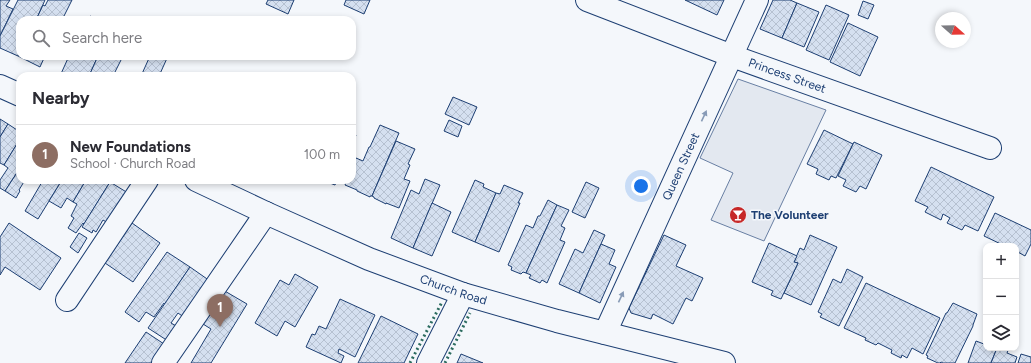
<!DOCTYPE html>
<meta charset="utf-8">
<style>
body{margin:0;font-family:Figtree,sans-serif;background:#f2f2f3;color:#2b2b33}
.controls{position:absolute;right:12px;bottom:12px;display:grid;overflow:hidden;border-radius:8px;box-shadow:0 2px 6px #0003}
.controls button{width:36px;height:36px;display:grid;place-items:center;padding:0;border:0;border-bottom:1px solid #e1e1e2;background:#fff;color:#2b2b33;font:20px sans-serif}
.compass{position:absolute;left:935px;top:12px;width:36px;height:36px;border-radius:50%;background:#fff;box-shadow:0 2px 6px #0003;rotate:110deg}
.you{position:absolute;left:641px;top:186px;width:14px;height:14px;margin:-10px;border:3px solid #fff;border-radius:50%;background:#1a73e8;box-shadow:0 0 0 6px #1a73e833}
.badge{display:grid;place-items:center;width:26px;height:26px;border-radius:50%;background:#db2777;color:#fff;font-size:13px;font-weight:700}
.pin{position:absolute;translate:-50% -33px;filter:drop-shadow(0 1px 2px #0008)}
.pin::after{content:'';position:absolute;top:21px;width:14px;height:12px;background:inherit;clip-path:polygon(0 0,100% 0,50% 100%)}
.list{margin:0;padding:0;list-style:none}
h2{display:flex;justify-content:space-between;align-items:center;height:52px;margin:0;padding:0 16px;font-size:17px}
h2 small{font-size:13px;font-weight:400;color:#7c7c81}
.list li{display:grid;grid-template-columns:26px 1fr auto;gap:12px;align-items:center;box-sizing:border-box;height:60px;padding:0 16px;border-top:1px solid #e1e1e2}
.list b{display:block;font-size:15px;white-space:nowrap}
.list p{margin:0;font-size:13px;white-space:nowrap;color:#7c7c81}
.list em{font-size:13px;font-style:normal;color:#7c7c81}
.icon{flex:none;width:22px;height:22px;fill:none;stroke:currentColor;stroke-width:2;stroke-linecap:round;stroke-linejoin:round}
.map{position:relative;flex:none;width:1031px;height:363px;overflow:hidden}
.search{position:absolute;background:#fff;box-shadow:0 2px 6px #0003;left:16px;top:16px;width:340px;height:44px;display:flex;align-items:center;gap:10px;box-sizing:border-box;padding:0 14px;border-radius:12px;color:#7c7c81;font-size:15px}
.panel{position:absolute;background:#fff;box-shadow:0 2px 6px #0003;left:16px;top:72px;width:340px;height:112px;border-radius:12px}
.map>svg:first-child{display:block}
.parking{fill:#e3e8f0;stroke:#687fa3}
.building{fill:url(#building-cross-hatch);stroke:#1d3f73}
.lines{fill:none;stroke-linecap:round;stroke-linejoin:round}
.minor-casing{stroke:#1d3f73;stroke-width:24}
.minor{stroke:#f4f7fb;stroke-width:22}
.hedge{stroke:#2c6c60;stroke-width:3;stroke-dasharray:2 3;stroke-linecap:butt}
.oneway{fill:#889bb7}
.labels{text-anchor:middle;dominant-baseline:central;stroke-width:3;stroke-linejoin:round;paint-order:stroke}
.street-label{font-size:12px;fill:#1d3f73;stroke:#f4f7fb}
.poi-label{font-size:12px;font-weight:bold;fill:#1d3f73;stroke:#f4f7fb;text-anchor:start}
</style>
<div class="map">
<svg width="1031" height="363" viewBox="0 0 1031 363">
<defs>
<pattern id="building-cross-hatch" width="8" height="8" patternUnits="userSpaceOnUse"><rect width="8" height="8" fill="#d5e0f0"/><path d="M0 0l8 8M0 8l8-8" fill="none" stroke="#b6c1d1"/></pattern>
</defs>
<rect width="100%" height="100%" fill="#f4f7fb"/>
<polygon class="parking" points="738,79 826,110 764,241 711,220 733,173 700,158"/>
<g class="building">
<polygon points="0,0 10,0 6,6 13,9 0,36"/>
<polygon points="18,0 45,0 36,20 20,20 20,52 18,56 0,48 0,36"/>
<polygon points="48,0 72,0 62,20 36,20 43,5 45,6"/>
<polygon points="268,0 294,0 288,14 266,4"/>
<polygon points="346,0 370,0 364,14 344,5"/>
<polygon points="685,0 724,0 717,15"/>
<polygon points="773,0 790,0 797,3 782,38 760,29"/>
<polygon points="863,1 874,5 868,19 858,15"/>
<polygon points="797,3 819,12 804,47 782,38"/>
<polygon points="826,5 849,15 829,60 806,50"/>
<polygon points="90,16 99,20 88,20"/>
<polygon points="848,23 878,37 860,76 830,62"/>
<polygon points="20,52 20,56 45,56 40,67 18,56"/>
<polygon points="69,56 98,56 89,76 60,76"/>
<polygon points="98,56 123,56 113,76 89,76"/>
<polygon points="150,56 168,56 159,76 141,76"/>
<polygon points="453,97 477,107 469,125 445,114"/>
<polygon points="0,119 8,124 0,137"/>
<polygon points="449,120 462,126 458,137 444,131"/>
<polygon points="8,124 20,132 20,139 4,165 0,163 0,137"/>
<polygon points="380,125 399,133 372,196 370,196 370,197 357,191 357,190 345,185 347,180 352,180 352,168 356,158 363,161 369,147 370,147"/>
<polygon points="824,130 853,144 836,178 831,176 829,180 816,174 818,169 807,164"/>
<polygon points="352,134 356,135 352,145"/>
<polygon points="20,139 20,168 5,191 0,188 0,180 8,168 4,165"/>
<polygon points="396,141 415,149 408,164 410,165 404,179 410,181 399,208 386,203 386,204 374,198 374,197 372,196"/>
<polygon points="854,142 882,155 866,189 860,186 856,192 843,186 846,180 838,176"/>
<polygon points="931,167 994,197 978,231 965,225 962,230 947,223 950,218 943,214 941,220 925,212 928,207 915,201"/>
<polygon points="20,168 20,180 25,180 19,190 20,191 16,198 5,191"/>
<polygon points="425,179 440,185 413,248 391,238 411,190 419,194"/>
<polygon points="38,180 62,180 38,219 25,211 42,182"/>
<polygon points="62,180 86,180 73,202 67,198 61,208 49,201"/>
<polygon points="86,180 106,180 110,182 84,224 83,223 76,233 68,228 74,218 71,216 77,204 73,202"/>
<polygon points="322,180 337,180 335,185"/>
<polygon points="475,180 484,184 483,187 496,193 475,242 452,232"/>
<polygon points="110,182 128,193 108,223 103,220 96,232 93,230 92,233 82,227"/>
<polygon points="586,182 599,188 585,218 572,212"/>
<polygon points="504,185 523,193 518,203 520,203 499,252 475,242 496,193 500,194"/>
<polygon points="548,200 557,205 526,273 523,272 521,274 511,270 512,267 508,265 526,225 533,228 538,216 540,216"/>
<polygon points="432,203 451,212 432,256 413,248"/>
<polygon points="557,205 569,210 561,226 565,228 560,240 565,242 547,283 542,280 540,283 529,278 531,275 526,273"/>
<polygon points="995,213 1031,230 1031,244 1025,256 1016,251 1016,246 1005,246 984,236"/>
<polygon points="9,223 61,258 40,290 5,267 0,275 0,237"/>
<polygon points="132,223 160,243 133,282 105,263"/>
<polygon points="594,230 605,235 579,293 559,284 575,249 583,253"/>
<polygon points="79,233 87,238 78,253 70,247"/>
<polygon points="664,235 686,245 676,266 703,278 692,301 686,298 673,324 653,314 651,319 631,313 629,308"/>
<polygon points="810,235 837,247 811,305 784,293 798,263 794,262 800,248 804,250"/>
<polygon points="769,243 797,256 794,262 798,263 781,299 771,295 773,291 752,282"/>
<polygon points="601,244 615,250 609,264 616,267 600,303 579,293"/>
<polygon points="167,252 190,267 165,304 164,303 154,317 146,312 139,322 125,312"/>
<polygon points="190,267 210,281 185,318 178,313 171,323 178,327 168,341 148,328"/>
<polygon points="847,269 863,277 839,326 820,317 822,314 818,312 833,279 841,283"/>
<polygon points="295,274 318,287 295,327 285,321 277,336 255,323 280,280 289,285"/>
<polygon points="866,283 940,318 923,354 912,348 907,358 902,355 901,358 891,353 892,350 878,343 876,345 865,340 866,338 844,328"/>
<polygon points="223,290 247,304 211,363 191,363 211,329 203,324"/>
<polygon points="340,299 375,315 355,357 339,349 338,353 344,356 341,363 306,347 312,334 315,335 319,326 326,329"/>
<polygon points="953,303 977,314 973,325 973,326 955,363 943,363 941,362 940,363 938,363 927,358 928,356 926,355 946,313 947,313"/>
<polygon points="381,316 418,334 404,363 358,363"/>
<polygon points="146,332 164,344 151,363 125,363"/>
<polygon points="986,338 986,348 997,348 991,363 968,363 976,341 984,344"/>
<polygon points="997,348 1009,348 1007,353 1017,357 1015,363 991,363"/>
<polygon points="461,354 483,363 457,363"/>
<polygon points="1021,354 1031,357 1031,363 1018,363"/>
</g>
<g class="lines">
<g class="minor-casing">
<g id="minor">
<path id="s1" d="M587 0 732 56 990 148"/>
<polyline points="0,86 20,95"/>
<path id="s2" d="M196 180 266 213 369 259 463 294 557 321 724 363"/>
<polyline points="67,300 147,180"/>
<path id="s3" d="M605 333 757 0"/>
<polyline points="163,363 266,213"/>
<polyline points="428,363 463,294"/>
</g>
</g>
<use href="#minor" class="minor"/>
<g class="hedge">
<polyline points="410,363 442,302"/>
<polyline points="445,363 470,313"/>
</g>
</g>
<defs><path id="oneway-solid" d="M-6-.8H1V-3.2L6.5 0L1 3.2V.8H-6Z"/></defs>
<g class="oneway">
<use href="#oneway-solid" transform="translate(704 116) rotate(-65)"/>
<use href="#oneway-solid" transform="translate(621 297) rotate(-65)"/>
</g>
<defs>
<g id="bar-disc" transform="scale(0.9)"><circle r="9.5" fill="#c62828" stroke="#f4f7fb"/><path d="M-6-5H6L.8 .8V4.5H3.5V6h-7V4.5H-.8V.8Z" fill="#fff"/></g>
</defs>
<g fill-rule="evenodd">
<use href="#bar-disc" x="738" y="215"/>
</g>
<g class="labels">
<g class="street-label">
<text stroke="none"><textPath href="#s1" startOffset="214">Princess Street</textPath></text>
<text stroke="none"><textPath href="#s3" startOffset="183">Queen Street</textPath></text>
<text stroke="none"><textPath href="#s2" startOffset="280">Church Road</textPath></text>
</g>
<g class="poi-label">
<text x="751" y="215">The Volunteer</text>
</g>
</g>
</svg>
<div class="controls">
<button>+</button>
<button>−</button>
<button><svg class="icon" aria-label="layers" viewBox="0 0 24 24"><path d="M12 4l9 5-9 5-9-5zM3 14l9 5 9-5"/></svg></button>
</div>
<svg class="compass" viewBox="-18 -18 36 36"><path d="M0-13l5 13h-10z" fill="#e53935"/><path d="M0 13l5-13h-10z" fill="#7c7c81"/></svg>
<div class="you"></div>
<div class="pin badge" style="left:220px;top:327px;background:#8d6e63">1</div>
<div class="search"><svg class="icon" aria-label="search" viewBox="0 0 24 24"><circle cx="10" cy="10" r="6"/><path d="M15 15l6 6"/></svg>Search here</div>
<section class="panel">
<h2>Nearby<small></small></h2>
<ul class="list">
<li><span class="badge" style="background:#8d6e63">1</span><div><b>New Foundations</b><p>School · Church Road</p></div><em>100 m</em></li>
</ul>
</section>
</div>
